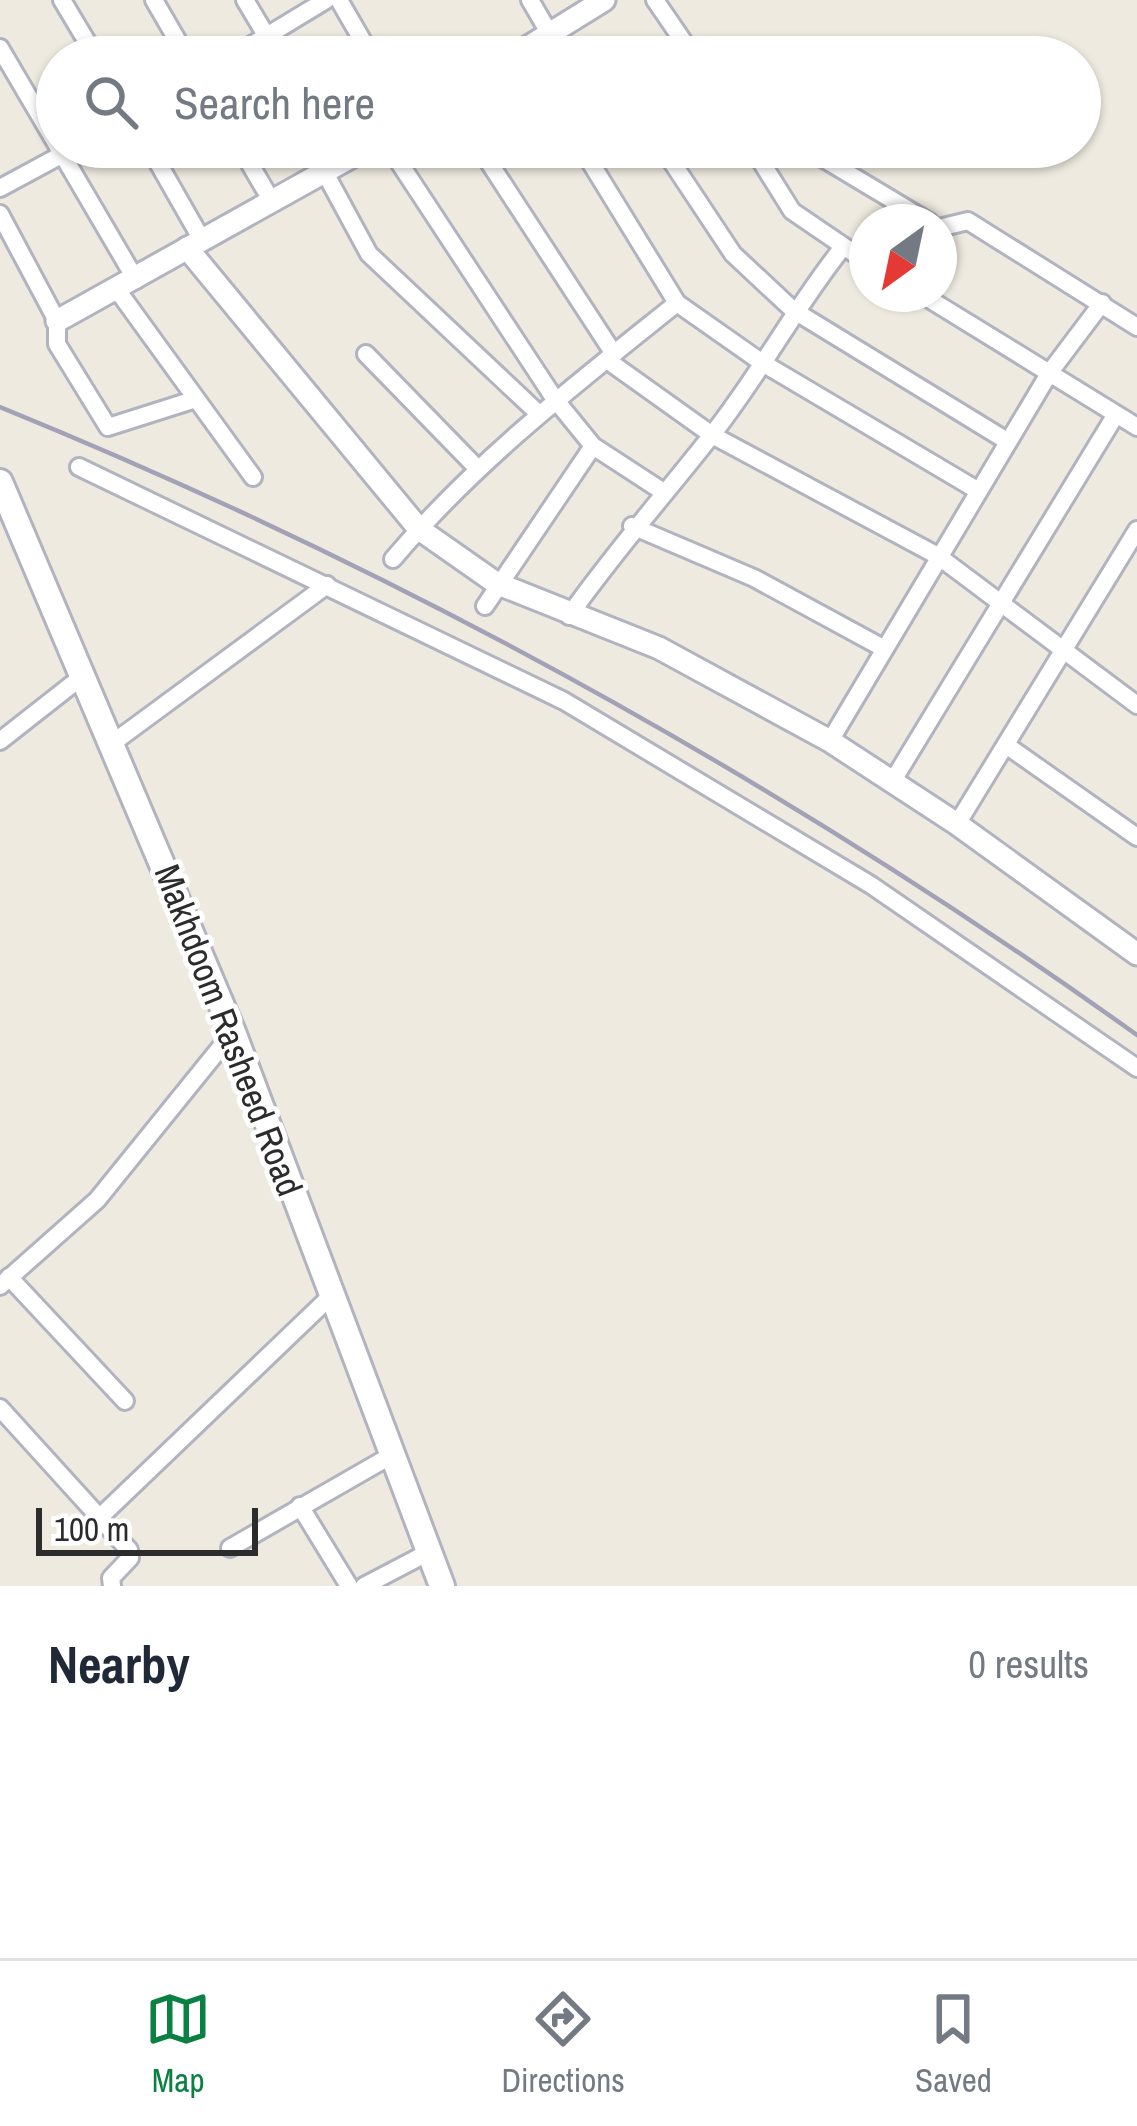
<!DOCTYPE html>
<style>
body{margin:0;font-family:"Archivo Narrow",sans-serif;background:#f2f2f3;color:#1f2937}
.compass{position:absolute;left:849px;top:204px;width:108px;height:108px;border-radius:50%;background:#fff;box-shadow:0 3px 9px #0004;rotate:213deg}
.scale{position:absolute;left:36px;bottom:30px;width:222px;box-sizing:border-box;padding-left:12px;border:6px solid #2c2c2c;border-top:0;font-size:33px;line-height:42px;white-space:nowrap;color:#2c2c2c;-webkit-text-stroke:9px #fff;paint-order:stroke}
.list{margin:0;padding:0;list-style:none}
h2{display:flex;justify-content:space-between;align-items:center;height:156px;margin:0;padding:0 48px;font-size:51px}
h2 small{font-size:39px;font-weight:400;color:#747a83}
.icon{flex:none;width:66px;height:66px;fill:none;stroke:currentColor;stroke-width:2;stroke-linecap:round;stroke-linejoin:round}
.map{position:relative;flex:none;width:1137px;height:1586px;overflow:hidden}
.search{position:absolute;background:#fff;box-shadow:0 3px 9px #0004;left:36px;right:36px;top:36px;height:132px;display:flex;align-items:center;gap:30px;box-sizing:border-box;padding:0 42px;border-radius:66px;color:#747a83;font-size:45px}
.sheet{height:372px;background:#fff}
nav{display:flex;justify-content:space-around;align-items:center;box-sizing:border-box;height:168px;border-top:3px solid #e0e1e3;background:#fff;font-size:33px;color:#747a83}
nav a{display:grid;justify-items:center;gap:6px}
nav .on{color:#0b8043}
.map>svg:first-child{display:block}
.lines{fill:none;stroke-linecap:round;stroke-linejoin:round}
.minor-casing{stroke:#b2b3c0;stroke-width:22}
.tertiary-casing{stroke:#b2b3c0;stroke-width:27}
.secondary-casing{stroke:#b2b3c0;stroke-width:30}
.minor{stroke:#fff;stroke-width:16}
.tertiary{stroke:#fff;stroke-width:21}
.secondary{stroke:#fff;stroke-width:24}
.rail{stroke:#a2a1b6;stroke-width:4.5}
.labels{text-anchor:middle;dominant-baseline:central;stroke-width:10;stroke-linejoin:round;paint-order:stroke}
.street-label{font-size:36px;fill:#2c2c2c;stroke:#fff}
</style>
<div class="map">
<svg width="1137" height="1586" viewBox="0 0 1137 1586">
<rect width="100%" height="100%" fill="#eeeadf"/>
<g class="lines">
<g class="minor-casing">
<g id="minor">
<polyline points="62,0 96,57"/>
<polyline points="154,0 187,57"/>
<polyline points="245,0 279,57"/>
<polyline points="339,0 372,57"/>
<polyline points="530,0 551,36"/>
<polyline points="655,0 694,57"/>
<polyline points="0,48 57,145"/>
<polyline points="232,57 326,0"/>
<polyline points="58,147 136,280"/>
<polyline points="149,147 202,240"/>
<polyline points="240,147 271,200"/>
<polyline points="389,147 554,398 593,446 662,491"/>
<polyline points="479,147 614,354"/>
<polyline points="581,147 677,303 761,362 977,490"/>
<polyline points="662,147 733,254 793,310 1007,441"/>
<polyline points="752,147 792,211 867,262"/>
<polyline points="804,147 929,222"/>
<polyline points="324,171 369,254 538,413"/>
<polyline points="0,188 76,147"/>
<polyline points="0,214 57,321 57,344 108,427 193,400"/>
<polyline points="939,228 968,221 1137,327"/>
<polyline points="118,291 253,477"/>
<polyline points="921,294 1137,427"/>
<polyline points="366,354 477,468"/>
<polyline points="607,360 712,435 938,556 1137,705"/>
<polyline points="79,467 564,701 871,885 1137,1068"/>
<polyline points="632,526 754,578 883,648"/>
<path d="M393 559C477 460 576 384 677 303"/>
<polyline points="485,606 593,446"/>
<path d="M569 616C614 552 663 497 711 436 759 376 795 307 843 247"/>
<polyline points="0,741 84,675"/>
<polyline points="830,741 1050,372 1102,303"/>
<polyline points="114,742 327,585"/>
<polyline points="1006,745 1137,837"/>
<polyline points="892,782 1115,416"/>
<polyline points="957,824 1137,530"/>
<polyline points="9,1277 125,1401"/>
<polyline points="0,1286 97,1200 233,1032"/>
<polyline points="0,1408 129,1550 130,1558 111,1578 112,1586"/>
<polyline points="300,1506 349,1586"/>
<polyline points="99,1518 332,1295"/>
<polyline points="230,1548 392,1455"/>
<polyline points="364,1586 429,1552"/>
</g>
</g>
<g class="tertiary-casing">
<g id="tertiary">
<polyline points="512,57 604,0"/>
<polyline points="187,248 419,529 496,583 659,648 830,741 957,824 1137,954"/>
<polyline points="57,321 369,147"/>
</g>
</g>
<g class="secondary-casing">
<polyline id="secondary" points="0,482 233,1032 442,1586"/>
</g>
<use href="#minor" class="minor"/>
<use href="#tertiary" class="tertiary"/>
<use href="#secondary" class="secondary"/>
<path class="rail" d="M0 407C403 571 783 782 1137 1035"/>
</g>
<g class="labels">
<g class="street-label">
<text transform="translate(229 1030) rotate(69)">Makhdoom Rasheed Road</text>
</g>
</g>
</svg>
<svg class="compass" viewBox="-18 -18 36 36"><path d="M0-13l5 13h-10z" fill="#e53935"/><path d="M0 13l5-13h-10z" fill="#747a83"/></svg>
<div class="scale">100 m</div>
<div class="search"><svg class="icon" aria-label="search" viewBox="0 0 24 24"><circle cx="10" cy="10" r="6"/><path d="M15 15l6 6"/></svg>Search here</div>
</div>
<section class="sheet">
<h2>Nearby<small>0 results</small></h2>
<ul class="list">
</ul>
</section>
<nav>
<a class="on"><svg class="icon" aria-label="map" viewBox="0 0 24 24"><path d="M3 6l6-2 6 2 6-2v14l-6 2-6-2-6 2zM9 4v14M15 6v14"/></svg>Map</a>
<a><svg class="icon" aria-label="directions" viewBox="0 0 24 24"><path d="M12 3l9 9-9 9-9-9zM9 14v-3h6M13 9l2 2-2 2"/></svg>Directions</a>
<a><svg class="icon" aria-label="saved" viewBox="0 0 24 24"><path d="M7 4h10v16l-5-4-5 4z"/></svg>Saved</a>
</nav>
